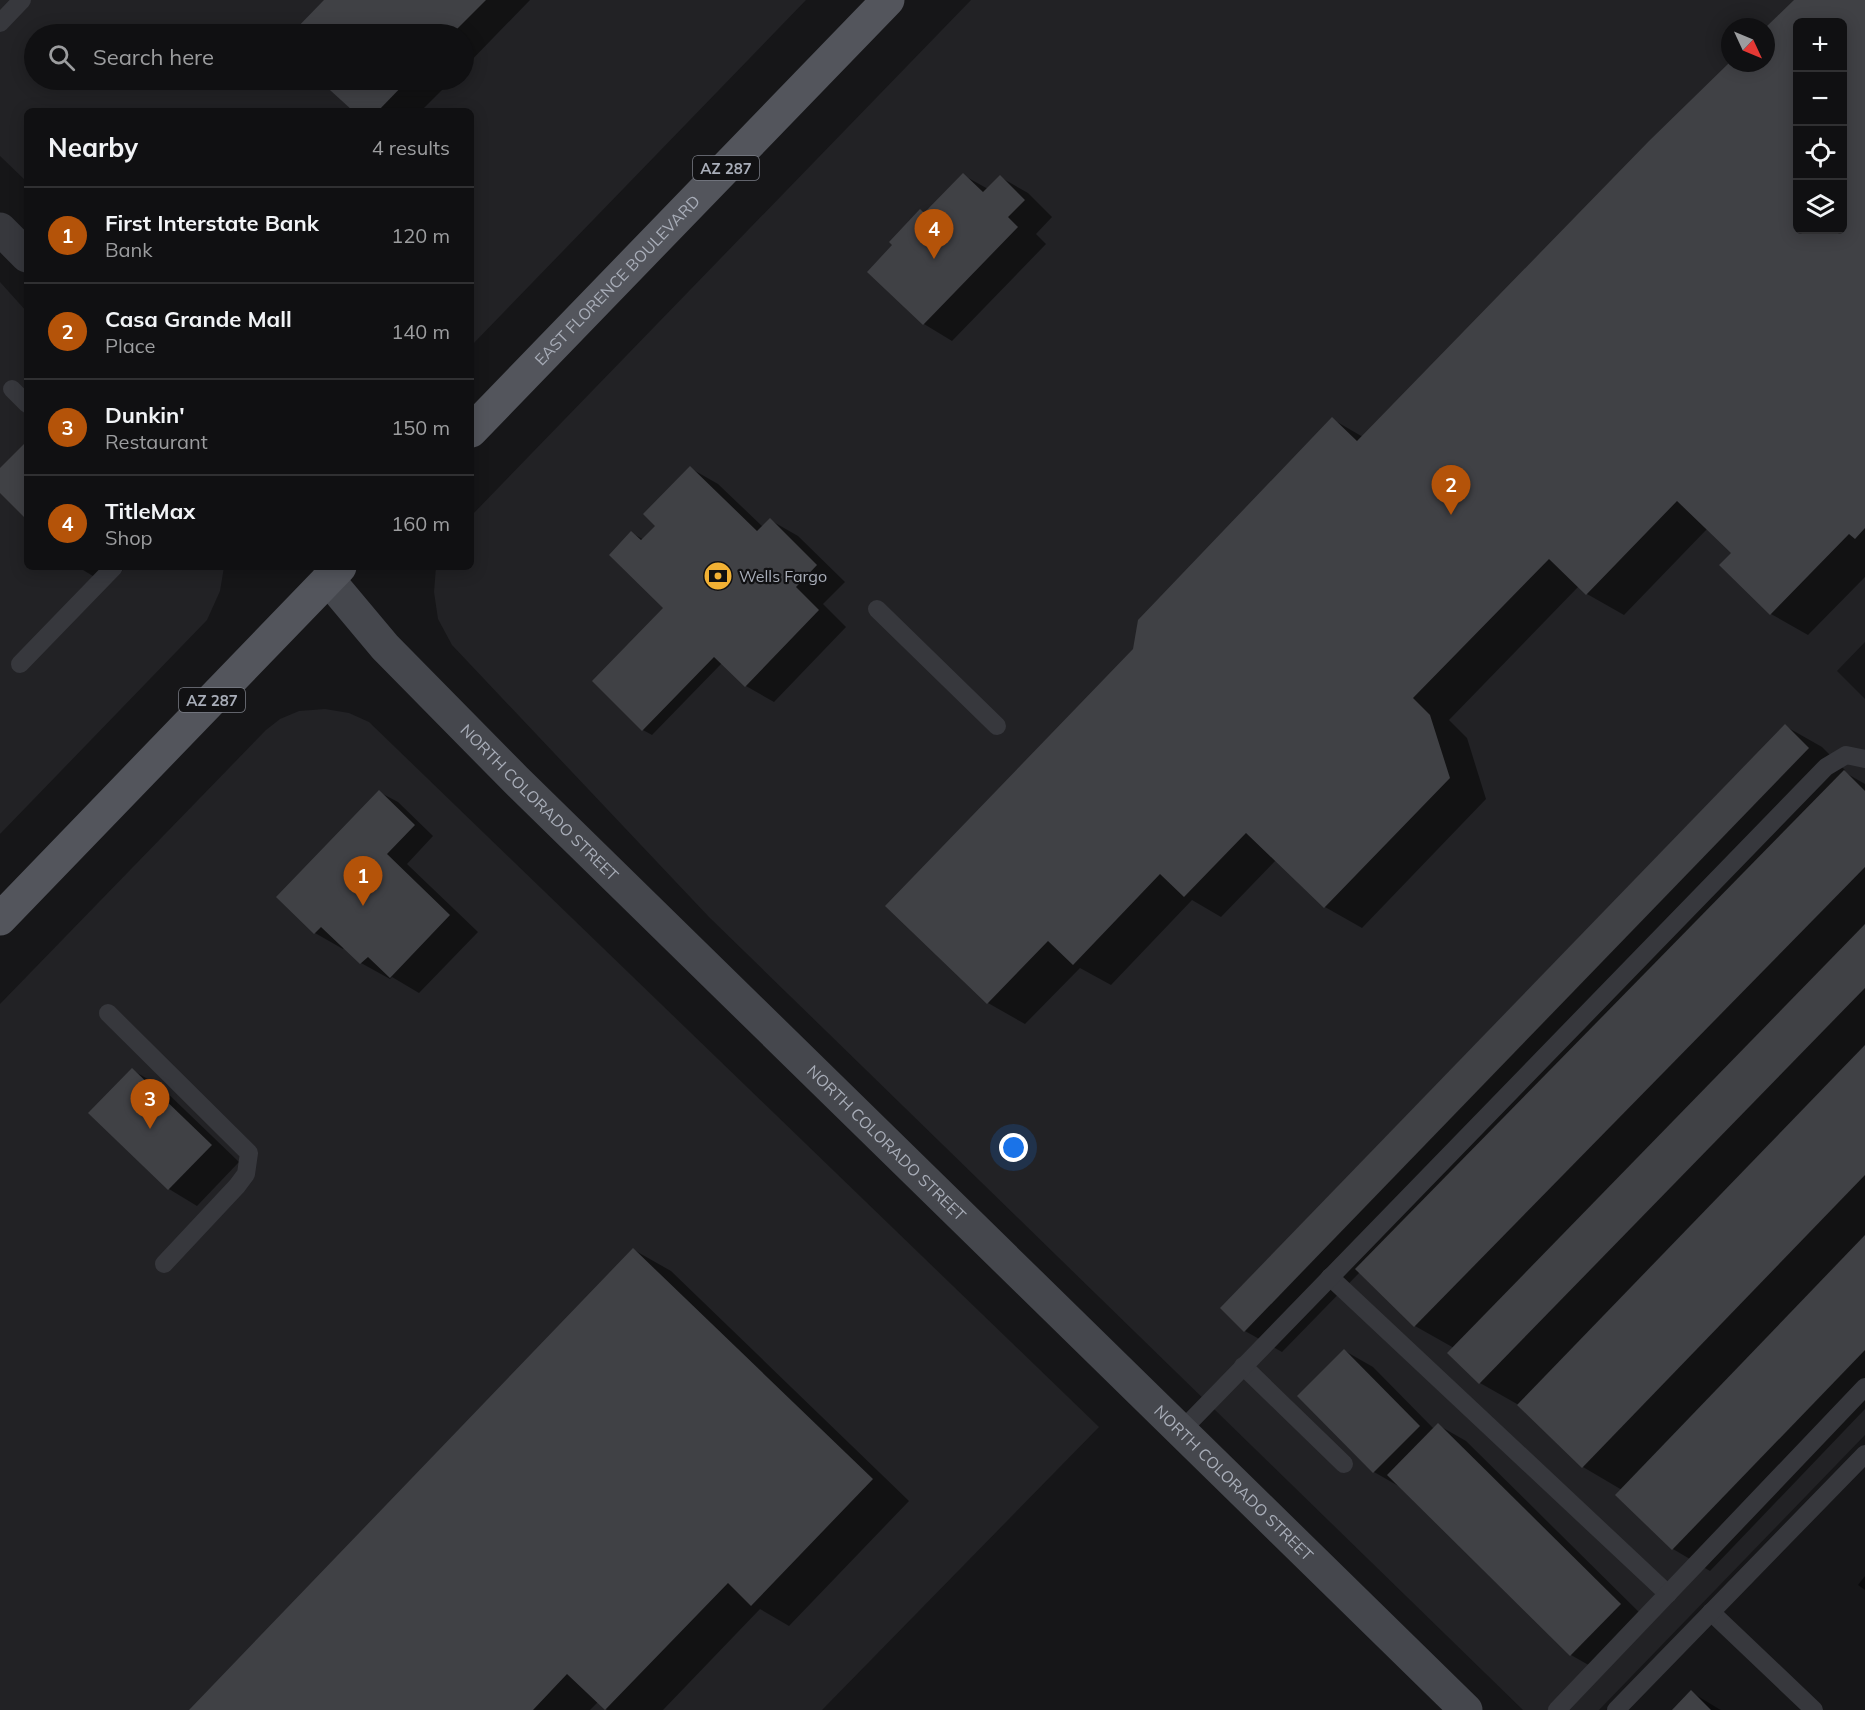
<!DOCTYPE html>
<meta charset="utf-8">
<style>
body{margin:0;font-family:Mulish,sans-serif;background:#1e1e20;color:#f1f3f6}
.controls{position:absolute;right:18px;top:18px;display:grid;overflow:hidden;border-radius:9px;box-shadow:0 3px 15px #0003}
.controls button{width:54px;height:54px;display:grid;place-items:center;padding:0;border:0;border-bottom:2px solid #303032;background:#101012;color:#f1f3f6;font:30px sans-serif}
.compass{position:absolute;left:1721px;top:18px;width:54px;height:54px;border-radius:50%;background:#101012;box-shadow:0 3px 15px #0003;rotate:134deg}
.you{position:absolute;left:1014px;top:1148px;width:21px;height:21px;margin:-15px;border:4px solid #fff;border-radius:50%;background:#1a73e8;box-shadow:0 0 0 9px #1a73e833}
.badge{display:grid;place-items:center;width:39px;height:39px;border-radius:50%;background:#b45309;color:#fff;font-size:20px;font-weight:700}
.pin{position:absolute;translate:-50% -50px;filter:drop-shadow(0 2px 3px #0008)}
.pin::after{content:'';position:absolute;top:32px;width:21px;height:18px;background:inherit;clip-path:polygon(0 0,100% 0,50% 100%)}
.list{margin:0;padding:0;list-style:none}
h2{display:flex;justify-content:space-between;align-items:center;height:78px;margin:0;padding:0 24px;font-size:26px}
h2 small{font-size:20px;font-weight:400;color:#9c9d9f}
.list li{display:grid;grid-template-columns:39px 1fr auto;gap:18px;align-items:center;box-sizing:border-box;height:96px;padding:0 24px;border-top:2px solid #303032}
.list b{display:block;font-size:22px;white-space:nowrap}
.list p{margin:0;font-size:20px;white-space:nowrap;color:#9c9d9f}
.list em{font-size:20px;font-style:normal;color:#9c9d9f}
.icon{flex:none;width:33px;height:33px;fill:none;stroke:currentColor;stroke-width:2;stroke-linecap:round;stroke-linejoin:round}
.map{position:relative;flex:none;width:1865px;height:1710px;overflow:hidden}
.search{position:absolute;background:#101012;box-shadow:0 3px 15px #0003;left:24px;top:24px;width:450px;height:66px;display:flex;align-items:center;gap:15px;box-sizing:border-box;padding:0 21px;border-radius:33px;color:#9c9d9f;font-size:22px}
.panel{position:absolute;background:#101012;box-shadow:0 3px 15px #0003;left:24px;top:108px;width:450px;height:462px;border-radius:9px}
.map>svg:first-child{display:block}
.built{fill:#222225;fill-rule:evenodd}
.shadow{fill:#0007;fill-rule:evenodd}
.building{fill:#404145;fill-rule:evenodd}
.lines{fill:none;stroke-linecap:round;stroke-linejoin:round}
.lane{stroke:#37383d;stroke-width:18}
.street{stroke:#37383d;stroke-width:33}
.secondary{stroke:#45474d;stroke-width:33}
.primary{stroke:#53555c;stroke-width:33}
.labels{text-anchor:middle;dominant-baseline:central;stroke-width:4.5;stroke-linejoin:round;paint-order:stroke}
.shield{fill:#111113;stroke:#7b7e86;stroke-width:1.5}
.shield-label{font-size:15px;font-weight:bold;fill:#a8adb8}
.street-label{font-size:16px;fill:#a8adb8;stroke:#111113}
.poi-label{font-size:16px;fill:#a8adb8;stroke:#111113;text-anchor:start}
</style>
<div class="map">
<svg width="1865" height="1710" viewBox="0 0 1865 1710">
<rect width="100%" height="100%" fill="#161618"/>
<g class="built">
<path d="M0 0H806L471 346V111H27V182L0 156ZM34 34H464V80H34Z"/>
<path d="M971 0H1865V642L1837 671 1865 699V1435L1599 1710H1523L709 917 452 645 438 619 434 592 436 567H471V516ZM1798 22H1842V230H1798ZM1730 27H1766V63H1730Z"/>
<polygon points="0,282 27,312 27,567 224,567 220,591 207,620 0,834"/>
<polygon points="325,709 349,713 369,722 1099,1427 822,1710 0,1710 0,1004 266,730 280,719 299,711"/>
</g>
<g class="shadow">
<polygon points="326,0 530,0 464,68 464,34 293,34"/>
<path d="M1796 0H1865V577L1808 635 1771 614 1734 553 1708 528 1624 615 1587 594 1579 586 1449 720 1467 738 1486 799 1362 928 1325 907 1276 860 1221 917 1192 900 1111 985 1080 968 1025 1024 988 1003 1134 649 1332 419 1363 437 1731 63H1766V29ZM1798 22H1842V230H1798Z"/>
<polygon points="321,80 452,80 421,111 355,111"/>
<polygon points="963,175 988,189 1000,177 1028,193 1052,217 1036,234 1046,244 952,341 924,324 869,272"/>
<polygon points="690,468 718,484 763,527 770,520 798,536 845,582 823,604 846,627 774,702 746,686 722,663 652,735 643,730 671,613 632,533 644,540 657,526"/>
<polygon points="78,567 126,567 108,585"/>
<polygon points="1785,726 1822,747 1845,770 1844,772 1865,784 1865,1409 1710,1571 1673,1549 1622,1490 1583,1467 1517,1404 1480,1383 1454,1348 1415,1326 1360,1272 1282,1352 1245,1331"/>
<polygon points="379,792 398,802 433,836 407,864 478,932 419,993 392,977 390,979 361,963 345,947 343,949 315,933 278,897"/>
<polygon points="132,1070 160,1086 239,1162 197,1206 169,1189 90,1113"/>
<polygon points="634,1250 671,1271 909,1501 789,1626 760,1609 663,1710 607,1710 598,1702 590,1710 191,1710"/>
<polygon points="1345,1351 1373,1367 1434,1429 1438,1425 1466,1441 1648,1621 1599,1671 1571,1655 1402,1488 1374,1472"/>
<polygon points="1865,1576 1865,1590 1858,1585"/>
<polygon points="1691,1692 1719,1709 1721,1710 1674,1710"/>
</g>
<g class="building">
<polygon points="324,0 486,0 452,34 291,34"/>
<path d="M1794 0H1865V528L1855 539 1849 534 1770 615 1719 565 1731 553 1677 501 1586 595 1549 559 1413 698 1430 715 1450 778 1324 908 1246 833 1184 897 1160 874 1073 965 1048 941 987 1004 885 906 1133 649 1138 620 1332 417 1357 441 1649 141 1729 63H1766V27ZM1798 22H1842V230H1798Z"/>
<polygon points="319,80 408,80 378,111 353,111"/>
<polygon points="963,173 983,192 1000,175 1025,200 1008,217 1018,227 923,325 867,272 892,245 889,242 920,209 924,213"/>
<polygon points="27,441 27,520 0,493 0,468"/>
<polygon points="690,466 757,531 770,518 817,565 796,587 819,610 745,687 714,657 642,731 592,681 663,608 609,555 631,531 641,540 655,526 643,514"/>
<polygon points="1785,724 1809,748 1244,1332 1220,1308"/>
<polygon points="1844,770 1865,791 1865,867 1414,1327 1355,1269"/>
<polygon points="379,790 415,825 387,854 450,915 390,978 368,957 360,964 321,927 314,934 276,897"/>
<polygon points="1865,924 1865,988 1479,1384 1447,1353"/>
<polygon points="1865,1045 1865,1175 1582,1468 1517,1405"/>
<polygon points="132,1068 212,1145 168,1190 88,1113"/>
<polygon points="1865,1235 1865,1350 1672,1550 1615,1495"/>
<polygon points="633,1248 873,1479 751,1606 728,1583 605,1710 567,1674 533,1710 189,1710"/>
<polygon points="1344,1349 1420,1426 1373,1473 1297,1396"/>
<polygon points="1438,1423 1621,1604 1570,1656 1387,1475"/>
<polygon points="1691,1690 1711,1710 1672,1710"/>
</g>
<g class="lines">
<g class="lane">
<polyline points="0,23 22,0"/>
<polyline points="12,389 27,404"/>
<polyline points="877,609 997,726"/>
<polyline points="20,664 114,567"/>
<polyline points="108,1013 249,1153 246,1174 237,1186 164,1264"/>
<polyline points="1330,1277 1668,1594"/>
<polyline points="1243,1366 1344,1464"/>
<polyline points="1181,1431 1826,767 1846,755 1865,759"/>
<polyline points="1711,1612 1814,1710"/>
<polyline points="1557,1710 1865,1387"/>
<polyline points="1616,1710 1865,1454"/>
</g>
<polyline class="street" points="0,229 27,256"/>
<path class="secondary" id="s1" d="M328 579 385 647 515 779 1466 1710"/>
<g class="primary">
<path id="s2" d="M471 431 888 0"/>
<polyline points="0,919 340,567"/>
</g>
</g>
<defs>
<g id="bank-disc" transform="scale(1.5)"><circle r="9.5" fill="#f2b134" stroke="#111113"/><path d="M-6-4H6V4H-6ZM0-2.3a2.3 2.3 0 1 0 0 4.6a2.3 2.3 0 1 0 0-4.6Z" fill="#111"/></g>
</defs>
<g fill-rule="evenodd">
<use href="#bank-disc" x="718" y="576"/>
</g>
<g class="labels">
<g class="shield">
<rect x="693" y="156" width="66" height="24" rx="4.5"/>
<rect x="179" y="688" width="66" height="24" rx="4.5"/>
</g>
<g class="shield-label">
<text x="726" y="168">AZ 287</text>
<text x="212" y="700">AZ 287</text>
</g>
<g class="street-label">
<text stroke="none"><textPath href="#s2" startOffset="210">EAST FLORENCE BOULEVARD</textPath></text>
<text stroke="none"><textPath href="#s1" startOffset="308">NORTH COLORADO STREET</textPath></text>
<text stroke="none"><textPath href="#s1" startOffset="794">NORTH COLORADO STREET</textPath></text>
<text stroke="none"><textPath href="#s1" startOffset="1280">NORTH COLORADO STREET</textPath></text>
</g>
<g class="poi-label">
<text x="739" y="576">Wells Fargo</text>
</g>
</g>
</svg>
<div class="controls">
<button>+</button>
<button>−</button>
<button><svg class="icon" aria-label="locate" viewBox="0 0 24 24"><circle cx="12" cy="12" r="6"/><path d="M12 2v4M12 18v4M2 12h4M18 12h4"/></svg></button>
<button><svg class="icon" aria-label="layers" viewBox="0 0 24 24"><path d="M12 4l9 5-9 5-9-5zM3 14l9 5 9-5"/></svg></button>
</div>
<svg class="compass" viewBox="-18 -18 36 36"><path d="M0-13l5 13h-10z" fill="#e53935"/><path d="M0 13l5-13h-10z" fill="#9c9d9f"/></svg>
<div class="you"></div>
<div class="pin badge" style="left:363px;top:906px">1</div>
<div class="pin badge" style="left:1451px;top:515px">2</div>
<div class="pin badge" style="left:150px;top:1129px">3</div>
<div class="pin badge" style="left:934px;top:259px">4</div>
<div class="search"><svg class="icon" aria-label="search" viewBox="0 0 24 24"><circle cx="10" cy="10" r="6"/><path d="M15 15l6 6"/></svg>Search here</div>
<section class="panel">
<h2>Nearby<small>4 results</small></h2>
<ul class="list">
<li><span class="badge">1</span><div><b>First Interstate Bank</b><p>Bank</p></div><em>120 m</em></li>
<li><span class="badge">2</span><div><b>Casa Grande Mall</b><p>Place</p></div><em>140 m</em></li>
<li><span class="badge">3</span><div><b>Dunkin'</b><p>Restaurant</p></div><em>150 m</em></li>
<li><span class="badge">4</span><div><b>TitleMax</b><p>Shop</p></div><em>160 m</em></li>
</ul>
</section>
</div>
